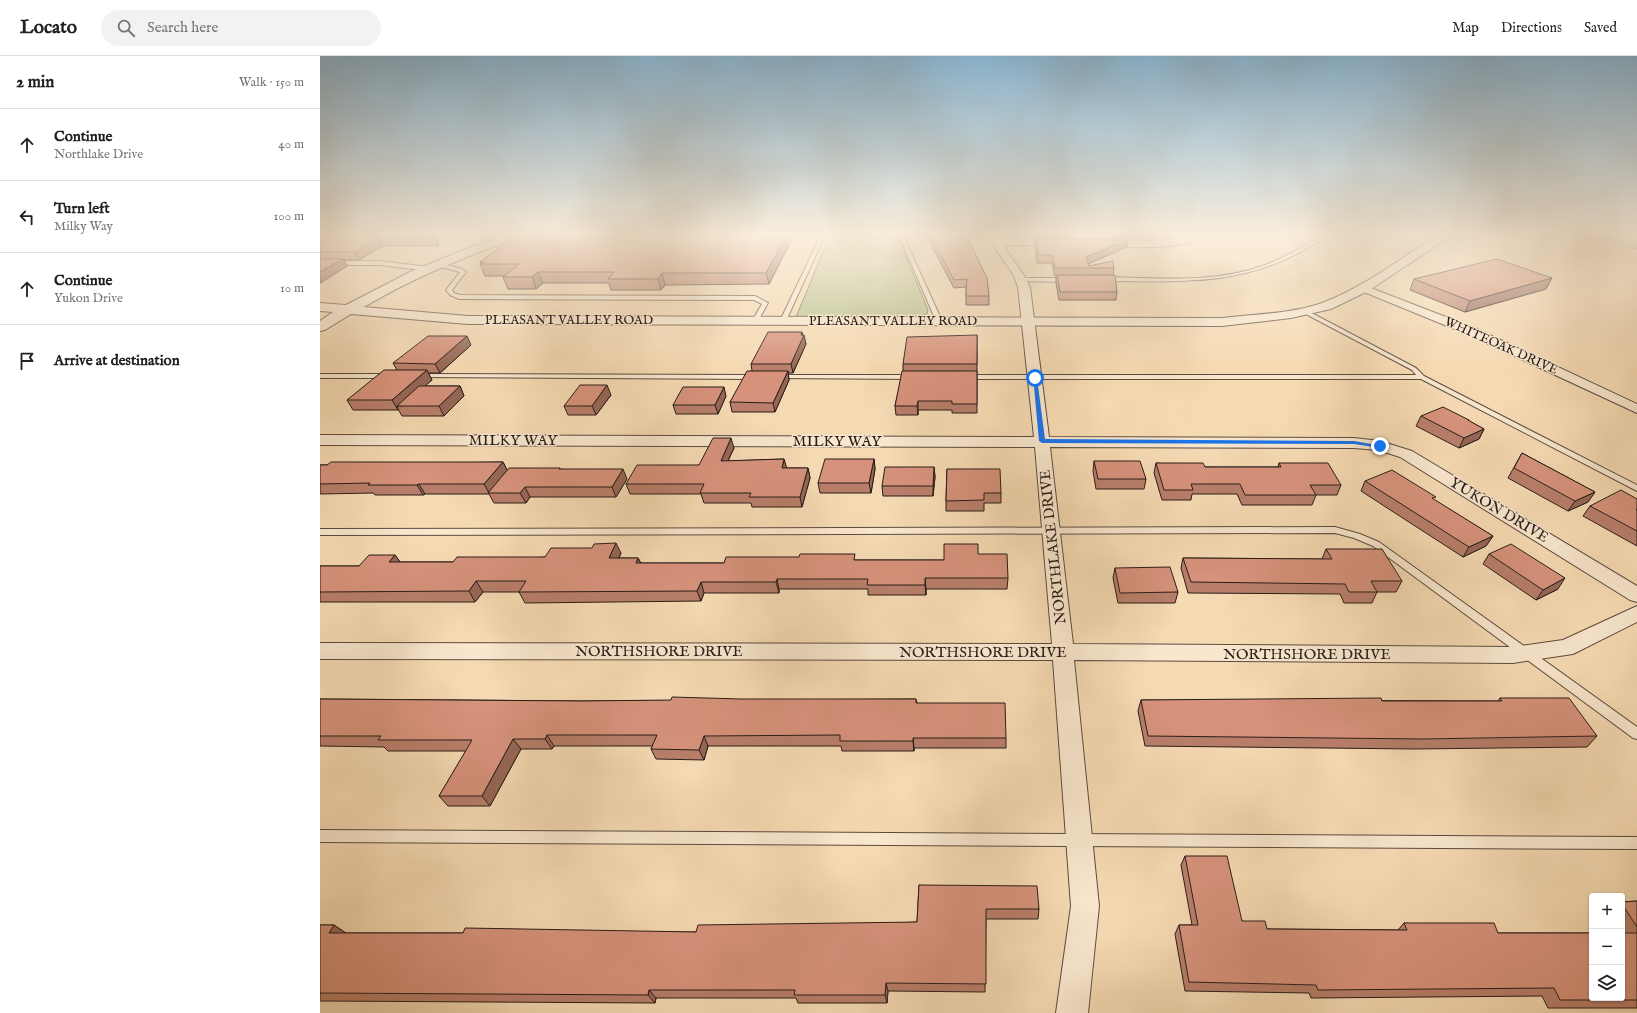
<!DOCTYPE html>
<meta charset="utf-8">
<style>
body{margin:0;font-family:"IM FELL English",serif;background:#f2f2f2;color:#202124}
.controls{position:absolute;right:12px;bottom:12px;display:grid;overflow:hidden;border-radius:4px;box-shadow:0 1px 3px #0004}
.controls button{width:36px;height:36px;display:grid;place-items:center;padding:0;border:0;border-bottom:1px solid #e0e0e0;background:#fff;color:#202124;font:20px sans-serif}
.stop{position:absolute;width:12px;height:12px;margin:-9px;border:3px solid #1a73e8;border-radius:50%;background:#fff}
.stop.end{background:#1a73e8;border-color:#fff;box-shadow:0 1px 4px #0008}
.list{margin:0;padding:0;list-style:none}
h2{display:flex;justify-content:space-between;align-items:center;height:52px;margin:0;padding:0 16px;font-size:17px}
h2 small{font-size:13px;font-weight:400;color:#757577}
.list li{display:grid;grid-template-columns:26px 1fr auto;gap:12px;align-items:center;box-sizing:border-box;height:72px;padding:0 16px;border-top:1px solid #e0e0e0}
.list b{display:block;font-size:15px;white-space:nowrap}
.list p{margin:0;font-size:13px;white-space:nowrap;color:#757577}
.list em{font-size:13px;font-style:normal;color:#757577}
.icon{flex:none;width:22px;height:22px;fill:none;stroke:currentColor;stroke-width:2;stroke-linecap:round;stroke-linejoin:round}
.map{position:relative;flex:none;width:1317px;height:957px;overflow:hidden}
header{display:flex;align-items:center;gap:24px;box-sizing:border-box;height:56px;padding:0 20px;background:#fff;border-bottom:1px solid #e0e0e0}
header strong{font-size:19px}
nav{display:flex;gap:22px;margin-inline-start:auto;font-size:14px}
.search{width:280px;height:36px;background:#f2f2f2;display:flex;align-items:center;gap:10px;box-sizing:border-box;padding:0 14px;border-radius:22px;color:#757577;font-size:15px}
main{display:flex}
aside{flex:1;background:#fff}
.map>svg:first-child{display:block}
.green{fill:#b8c08f;stroke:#706e54}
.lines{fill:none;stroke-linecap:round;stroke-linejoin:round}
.service-casing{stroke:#5c4c3f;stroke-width:2}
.minor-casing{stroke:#5c4c3f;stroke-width:2}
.tertiary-casing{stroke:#5c4c3f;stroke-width:2}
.service{fill:#f8e6cd;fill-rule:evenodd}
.minor{fill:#f8e6cd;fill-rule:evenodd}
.tertiary{fill:#f8e6cd;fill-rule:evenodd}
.wall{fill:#b87e6a;stroke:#291d19}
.shaded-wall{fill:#966656;stroke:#291d19}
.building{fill:#d6927b;stroke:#291d19}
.route{fill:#1a73e8}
.labels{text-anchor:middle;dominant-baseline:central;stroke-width:3;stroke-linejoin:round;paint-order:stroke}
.far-street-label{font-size:13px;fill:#291d19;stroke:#f8e6cd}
.street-label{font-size:15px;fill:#291d19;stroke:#f8e6cd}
</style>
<header>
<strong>Locato</strong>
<div class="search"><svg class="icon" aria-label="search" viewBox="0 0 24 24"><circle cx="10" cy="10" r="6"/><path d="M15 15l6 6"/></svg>Search here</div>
<nav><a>Map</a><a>Directions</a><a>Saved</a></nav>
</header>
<main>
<aside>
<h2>2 min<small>Walk · 150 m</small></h2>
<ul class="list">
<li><svg class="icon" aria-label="ahead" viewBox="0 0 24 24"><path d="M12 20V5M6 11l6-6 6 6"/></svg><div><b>Continue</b><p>Northlake Drive</p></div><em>40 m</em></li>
<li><svg class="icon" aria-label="left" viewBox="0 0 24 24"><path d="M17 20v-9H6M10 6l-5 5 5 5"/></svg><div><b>Turn left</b><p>Milky Way</p></div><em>100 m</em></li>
<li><svg class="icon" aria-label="ahead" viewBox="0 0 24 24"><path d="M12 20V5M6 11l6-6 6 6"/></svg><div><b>Continue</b><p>Yukon Drive</p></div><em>10 m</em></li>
<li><svg class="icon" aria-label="arrive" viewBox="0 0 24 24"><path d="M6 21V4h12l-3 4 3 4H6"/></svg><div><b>Arrive at destination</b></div></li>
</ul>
</aside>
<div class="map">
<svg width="1317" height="957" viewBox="0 0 1317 957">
<rect width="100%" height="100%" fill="#f5d9b2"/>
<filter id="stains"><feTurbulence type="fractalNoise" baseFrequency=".005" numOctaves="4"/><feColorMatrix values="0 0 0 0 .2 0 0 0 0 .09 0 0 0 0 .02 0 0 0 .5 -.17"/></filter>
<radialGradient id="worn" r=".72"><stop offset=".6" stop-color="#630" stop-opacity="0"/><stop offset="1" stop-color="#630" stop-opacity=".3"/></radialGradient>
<polygon class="green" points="510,179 577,179 608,254 607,258 595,261 476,261"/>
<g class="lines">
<g class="service-casing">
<g id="service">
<polygon points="501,179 505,179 466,265 461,266 460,265"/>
<polygon points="579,179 583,179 622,265 621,266 616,265"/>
<path d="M1003 179H1008C1001 185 991 190 982 195 919 231 854 225 784 225L781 223 784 221C837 222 895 228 945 209 966 201 984 190 1003 179Z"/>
<polygon points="1262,179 1270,179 1317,190 1317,192"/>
<polygon points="0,205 60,205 109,211 112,213 109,215 60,209 0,209"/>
<polygon points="119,207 142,213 146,216 132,234 134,237 140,239 435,240 448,247 438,265 435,267 432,265 442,248 434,244 139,243 130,239 126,234 140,216 117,210 116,209"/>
<polygon points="701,222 747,222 750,224 747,226 699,225 699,223"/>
<polygon points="984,253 1096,312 1104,320 1317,429 1317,435 1101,323 645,323 642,321 645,319 1096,319 1092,314 982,256 981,255"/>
<polygon points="0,318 69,318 72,320 69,322 0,322"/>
<polygon points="97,318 435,319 438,321 435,323 95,321 95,319"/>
<polygon points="457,319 593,319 596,321 593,323 455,322 455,320"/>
<polygon points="1015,471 1040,478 1059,486 1317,671 1317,683 1313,682 1053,490 1034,482 1015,477 0,479 0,473"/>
<polygon points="0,774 1317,781 1317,793 0,786"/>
</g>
</g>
<g class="minor-casing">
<g id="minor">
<polygon points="169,179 187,179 193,182 188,185 171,181"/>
<polygon points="666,179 676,179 679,183 739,184 744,187 739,190 683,189 703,218 710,231 729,381 1034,382 1060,385 1092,395 1317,530 1317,546 1310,544 1080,401 1058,394 1034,392 730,391 753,588 1193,591 1243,584 1317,550 1317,566 1253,598 1193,607 754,604 779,850 768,957 736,957 751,850 733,604 0,603 0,587 732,588 715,391 0,389 0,379 714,381 698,231 693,218"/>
<path d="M871 179H885C870 195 805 191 783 190L778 187 783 184 833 185 857 183Z"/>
<polygon points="1043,229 1157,273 1317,348 1317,357 1149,279 1039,234 1037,232"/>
</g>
</g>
<g class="tertiary-casing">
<path id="tertiary" d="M185 179H202L200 181C146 200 93 222 44 251L148 260 902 262C934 258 971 258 1002 247 1043 232 1081 202 1118 179H1132L1048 235 1011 253 971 262 902 270 148 268 31 258 5 274 0 275V265L13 256 0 255V247L26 249 90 216 141 195Z"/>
</g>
<use href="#service" class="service"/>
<use href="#minor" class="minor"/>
<use href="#tertiary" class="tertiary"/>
</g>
<g class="wall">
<polygon points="0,179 116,179 118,184 118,190 63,190 39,204 24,204 27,210 0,227"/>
<polygon points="606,179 641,179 669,240 669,249 646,249 646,231 634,232"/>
<polygon points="713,179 836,179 828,182 713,182"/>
<polygon points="715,183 807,191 768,208 769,210 794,212 793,219 797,236 796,244 739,244 736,227 736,220 735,220 732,207 717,207 715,191"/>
<polygon points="471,185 449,228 345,229 341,234 291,234 289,227 223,227 216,233 188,233 183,221 185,220 165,220 160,208 161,207 160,206"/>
<polygon points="1232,222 1226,233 1145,256 1090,234 1094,223"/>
<polygon points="483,279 486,288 473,317 468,317 469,324 455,356 412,356 410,346 432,315 431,308"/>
<polygon points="657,279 657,357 632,357 632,354 598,354 598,359 576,359 575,350 583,315 583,308"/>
<polygon points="151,289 120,317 108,317 112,324 104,330 140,330 144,340 124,360 82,360 78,353 78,354 33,354 27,344 77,314 73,307"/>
<polygon points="291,339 276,359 248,359 244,350"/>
<polygon points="406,340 398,358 356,358 353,349"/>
<polygon points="1101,360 1149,365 1164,373 1159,383 1139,392 1096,370"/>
<polygon points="414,392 408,405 464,403 466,412 488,412 490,422 482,451 432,451 431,447 384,447 381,438 310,438 306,428 379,409"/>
<polygon points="1202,397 1275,436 1268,446 1248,455 1188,422"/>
<polygon points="554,403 555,413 551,437 500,437 498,427"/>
<polygon points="774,405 826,423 824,433 776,433 773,415"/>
<polygon points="183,406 187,414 241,413 307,423 296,441 210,441 206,447 174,447 169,438 105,438 103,439 55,439 53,437 0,438 0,409"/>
<polygon points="836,407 885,411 958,411 959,407 1021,429 1017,439 996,439 992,449 922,449 917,438 872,438 871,444 842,444 834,417"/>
<polygon points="614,411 615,421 613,440 563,440 562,430"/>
<polygon points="627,413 681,437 681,447 664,447 664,455 626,455 626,445"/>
<polygon points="1045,425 1114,444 1173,480 1166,490 1143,501 1041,435"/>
<polygon points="1317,443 1317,490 1263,460 1270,450"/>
<polygon points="1006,493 1082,525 1076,536 1057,536 1052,547 1024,547 1020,538 868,537 861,512 863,502 1002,503"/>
<polygon points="301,497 299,502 318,502 321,507 404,507 536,504 624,504 658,498 688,522 687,533 606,533 606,539 548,539 548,533 459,533 459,537 384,537 381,545 205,547 199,536 200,536 163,536 155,546 0,546 0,510 39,510 75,499 80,506 133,506"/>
<polygon points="1169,498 1238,533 1216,544 1163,508"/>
<polygon points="795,512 858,536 855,547 798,547 793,522"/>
<polygon points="1180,642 1277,680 1267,691 1095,693 825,690 818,655 821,644 1178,645"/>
<polygon points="0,643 263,645 596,643 597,647 686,682 686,692 594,692 594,695 522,695 521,690 388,690 384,704 336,703 331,693 333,690 234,690 232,693 201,693 170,750 128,750 119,740 146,695 68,695 64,691 0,690"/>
<polygon points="865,800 922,865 947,873 1078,874 1084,867 1178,877 1302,877 1302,846 1317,845 1317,952 1228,952 1222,940 991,942 989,937 865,935 855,878 859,869 872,869 861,809"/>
<polygon points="599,829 719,853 718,863 666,863 665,936 568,935 567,947 478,947 476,942 336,942 335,947 0,945 0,869 14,869 26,877 143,877 376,876 597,866"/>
</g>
<g class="shaded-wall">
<polygon points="115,179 116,179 118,184 118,190 114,182"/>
<polygon points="467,179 470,179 471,185 449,228 446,217"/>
<polygon points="829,179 836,179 828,182"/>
<polygon points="1075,179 1080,179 1074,183"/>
<polygon points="59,182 63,190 39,204 35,196"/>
<polygon points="808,184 807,191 765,209 766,201"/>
<polygon points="23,203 27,210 0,227 0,216"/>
<polygon points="218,216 223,227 216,233 212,221"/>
<polygon points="342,217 345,229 341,234 338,223"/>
<polygon points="1232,222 1226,233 1145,256 1150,245"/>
<polygon points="482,276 483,281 484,279 486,288 473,317 471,308"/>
<polygon points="147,280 151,289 120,317 115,308"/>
<polygon points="107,314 112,324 82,350 77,350 78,353 78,354 72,344"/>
<polygon points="468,315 469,324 455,356 453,347"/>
<polygon points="287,329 291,339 276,359 272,350"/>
<polygon points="140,330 144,340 124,360 119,350"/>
<polygon points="404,331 406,340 398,358 395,349"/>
<polygon points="598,345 598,359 597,350"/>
<polygon points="1164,373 1159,383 1139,392 1144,382"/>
<polygon points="411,382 414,392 403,415 401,405"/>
<polygon points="464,403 467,413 462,412"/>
<polygon points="554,403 555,413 551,437 549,427"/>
<polygon points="183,406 188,416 169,437 164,428"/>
<polygon points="614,411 615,421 613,440 613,430"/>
<polygon points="488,412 490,422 482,451 480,441"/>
<polygon points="303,413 307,423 296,441 292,431"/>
<polygon points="99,428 105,438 103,439 97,429"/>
<polygon points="205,431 210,441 206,447 200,437"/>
<polygon points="1275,436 1268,446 1248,455 1255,445"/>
<polygon points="1173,480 1166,490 1143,501 1149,491"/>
<polygon points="296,487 301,497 294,512 289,502"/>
<polygon points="75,499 83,510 69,506"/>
<polygon points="318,502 323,512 316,507"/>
<polygon points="605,522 606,533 606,539 605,529"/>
<polygon points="1245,522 1238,533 1216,544 1223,534"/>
<polygon points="457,523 459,533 459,537 456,526"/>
<polygon points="156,525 163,536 155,546 149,535"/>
<polygon points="381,526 384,537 381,545 377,535"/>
<polygon points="227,679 234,690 232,693 225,683"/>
<polygon points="384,680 388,690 384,704 379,694"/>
<polygon points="593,682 594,692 594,695 593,685"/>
<polygon points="193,683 201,693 170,750 162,740"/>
<polygon points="14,869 27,878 9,877"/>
<polygon points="566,927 568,935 567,947 565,939"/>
<polygon points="329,934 336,942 335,947 328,939"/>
</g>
<g class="building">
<polygon points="0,179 115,179 114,182 59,182 35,196 0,196"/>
<polygon points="196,179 467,179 446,217 342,217 338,223 288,223 294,216 218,216 212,221 183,221 199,208 160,208 164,206 160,206"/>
<polygon points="610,179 641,179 648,189 648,183 667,222 669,240 646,240 647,223 634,224"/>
<polygon points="715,183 808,184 766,201 769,210 793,205 794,212 735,212 732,199 718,199"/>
<polygon points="0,203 23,203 0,216"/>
<polygon points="1177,203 1232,222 1150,245 1094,223"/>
<polygon points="737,219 795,219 797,236 740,236"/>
<polygon points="448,276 482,276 481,279 484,279 471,308 431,308"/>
<polygon points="657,279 657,308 583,308 587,281"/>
<polygon points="108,280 147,280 115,308 73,307"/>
<polygon points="64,314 107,314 72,344 27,344"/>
<polygon points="427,315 468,315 453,347 410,346"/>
<polygon points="582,315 657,315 657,348 632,348 632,345 598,345 597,350 575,350"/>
<polygon points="260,329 287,329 272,350 244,350"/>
<polygon points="99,330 140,330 119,350 77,350"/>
<polygon points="363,331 404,331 395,349 353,349"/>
<polygon points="1123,351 1149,364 1148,364 1164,373 1144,382 1101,360"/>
<polygon points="393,382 411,382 401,405 464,403 462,412 488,412 480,441 429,441 431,437 380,437 384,428 306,428 317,409 379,409"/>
<polygon points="1202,397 1275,436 1255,445 1194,412"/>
<polygon points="505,403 554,403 549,427 498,427"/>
<polygon points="774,405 820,405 826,423 778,423"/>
<polygon points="11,406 183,406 164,428 99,428 97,429 48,429 50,427 0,428 0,409 7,409"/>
<polygon points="836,407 883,407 885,411 961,411 959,407 1008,407 1021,429 990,429 996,439 925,439 920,428 871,428 873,434 844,434"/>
<polygon points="565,411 614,411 613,430 562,430"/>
<polygon points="189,412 240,412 239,413 303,413 292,431 205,431 200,437 168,437"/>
<polygon points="627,413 680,413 681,437 664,437 664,444 626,445"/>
<polygon points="1072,414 1116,441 1112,442 1173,480 1149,491 1045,425"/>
<polygon points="1301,434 1317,443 1317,453 1316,454 1317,454 1317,475 1270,450"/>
<polygon points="296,487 289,502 318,502 316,507 404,507 406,501 479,501 480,498 535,498 534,504 624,504 624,488 658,488 658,498 687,498 688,522 605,522 605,529 547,529 548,523 457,523 456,526 381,526 377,535 199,536 206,525 156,525 149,535 0,536 0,510 39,510 49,499 75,499 69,506 133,506 137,501 225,501 231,492 272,492 274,488"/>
<polygon points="1191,488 1245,522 1223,534 1169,498"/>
<polygon points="1006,493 1062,493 1082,525 1051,525 1057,536 1029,536 1025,528 871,526 863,502 1012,503"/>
<polygon points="850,511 858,536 800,537 795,512"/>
<polygon points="352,641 421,643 596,643 596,647 685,647 686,682 593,682 593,685 520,685 520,679 384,680 379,694 331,693 337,679 227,679 225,683 193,683 162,740 119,740 152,684 58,684 61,680 0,680 0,643 263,645 351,644"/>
<polygon points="1061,642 1062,645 1182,645 1180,642 1249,642 1277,680 1103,683 828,680 821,644"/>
<polygon points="865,800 907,800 922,865 945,865 947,873 1087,874 1084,867 1174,867 1178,877 1272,877 1272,942 1302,942 1302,877 1317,877 1317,944 1240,944 1234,932 998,934 996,929 869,926 859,869 878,869"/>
<polygon points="599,829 717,830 719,853 666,853 666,928 566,927 565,939 474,939 475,934 329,934 328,939 0,937 0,869 14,869 9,877 143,877 145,872 376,876 378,869 597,866"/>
<polygon points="1317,845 1317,871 1302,848 1302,846"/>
</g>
<linearGradient id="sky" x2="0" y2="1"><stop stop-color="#8ab6d3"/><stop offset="0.57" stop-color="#faeedc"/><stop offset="1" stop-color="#faeedc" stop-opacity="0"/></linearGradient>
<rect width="1317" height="313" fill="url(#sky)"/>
<polygon class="route" points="713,320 717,322 725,383 1034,385 1063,390 1060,392 1034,388 722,387 719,385"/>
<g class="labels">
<g class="far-street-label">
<text x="249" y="264">PLEASANT VALLEY ROAD</text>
<text x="573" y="265">PLEASANT VALLEY ROAD</text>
<text transform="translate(1181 290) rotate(24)">WHITEOAK DRIVE</text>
</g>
<g class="street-label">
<text x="193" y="384">MILKY WAY</text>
<text x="517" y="385">MILKY WAY</text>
<text transform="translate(1179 454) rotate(31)">YUKON DRIVE</text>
<text transform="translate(733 491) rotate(-96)">NORTHLAKE DRIVE</text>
<text x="339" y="595">NORTHSHORE DRIVE</text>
<text x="663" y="596">NORTHSHORE DRIVE</text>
<text x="987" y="598">NORTHSHORE DRIVE</text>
</g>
</g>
<rect width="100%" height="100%" filter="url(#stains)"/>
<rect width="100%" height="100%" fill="url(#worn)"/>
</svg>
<div class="controls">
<button>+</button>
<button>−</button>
<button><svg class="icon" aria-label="layers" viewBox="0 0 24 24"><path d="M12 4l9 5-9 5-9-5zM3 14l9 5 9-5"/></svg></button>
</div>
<div class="stop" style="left:715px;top:322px"></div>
<div class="stop end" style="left:1060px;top:390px"></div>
</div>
</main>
